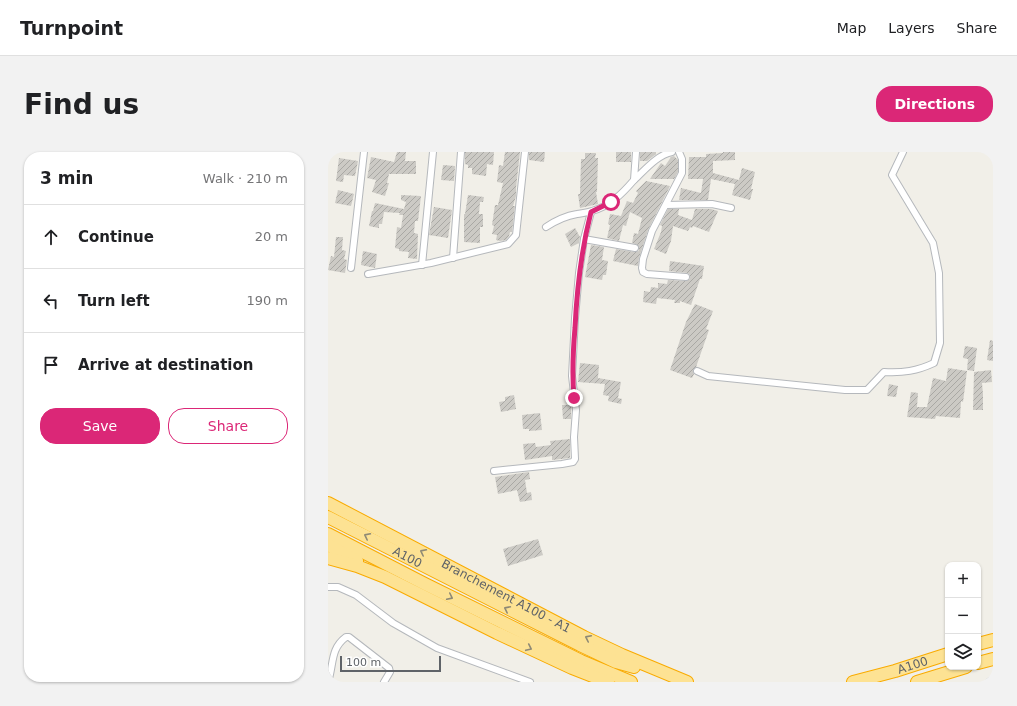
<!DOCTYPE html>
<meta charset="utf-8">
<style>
body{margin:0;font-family:"DejaVu Sans",sans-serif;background:#f2f2f2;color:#202124}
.controls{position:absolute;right:12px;bottom:12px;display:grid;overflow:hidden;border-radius:8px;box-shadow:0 1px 3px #0004}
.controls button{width:36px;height:36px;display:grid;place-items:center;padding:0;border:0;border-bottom:1px solid #e0e0e0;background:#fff;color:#202124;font:20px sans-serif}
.scale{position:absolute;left:12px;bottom:10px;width:101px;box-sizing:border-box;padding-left:4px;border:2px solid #5f6368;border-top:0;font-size:11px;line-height:14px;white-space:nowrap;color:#5f6368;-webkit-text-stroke:3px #fff;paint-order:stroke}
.stop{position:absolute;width:12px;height:12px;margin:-9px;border:3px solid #db2777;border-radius:50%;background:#fff}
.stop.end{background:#db2777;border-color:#fff;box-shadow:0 1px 4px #0008}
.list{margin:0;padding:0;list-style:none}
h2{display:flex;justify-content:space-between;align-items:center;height:52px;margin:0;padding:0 16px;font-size:17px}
h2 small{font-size:13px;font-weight:400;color:#757577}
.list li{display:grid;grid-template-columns:26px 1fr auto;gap:12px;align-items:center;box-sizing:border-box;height:64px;padding:0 16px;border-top:1px solid #e0e0e0}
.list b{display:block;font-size:15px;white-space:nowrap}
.list em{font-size:13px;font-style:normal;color:#757577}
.actions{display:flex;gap:8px;padding:12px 16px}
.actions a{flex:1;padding:9px 0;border:1px solid #db2777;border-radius:16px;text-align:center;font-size:14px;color:#db2777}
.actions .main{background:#db2777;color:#fff}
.icon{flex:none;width:22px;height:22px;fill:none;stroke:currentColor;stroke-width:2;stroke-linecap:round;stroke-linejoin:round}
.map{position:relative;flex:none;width:665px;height:530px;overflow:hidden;border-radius:16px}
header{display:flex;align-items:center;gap:24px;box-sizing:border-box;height:56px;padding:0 20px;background:#fff;border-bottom:1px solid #e0e0e0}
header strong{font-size:19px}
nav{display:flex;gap:22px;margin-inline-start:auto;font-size:14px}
.intro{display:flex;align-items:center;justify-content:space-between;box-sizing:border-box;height:96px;padding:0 24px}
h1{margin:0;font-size:28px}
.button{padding:10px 18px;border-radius:16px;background:#db2777;color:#fff;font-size:14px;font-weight:700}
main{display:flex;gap:24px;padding:0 24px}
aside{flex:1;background:#fff;border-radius:16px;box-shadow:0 1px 3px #0004}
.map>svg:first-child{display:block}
.building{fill:url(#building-hatch)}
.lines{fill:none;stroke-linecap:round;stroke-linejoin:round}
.minor-casing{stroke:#b5b8bc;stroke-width:8}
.motorway-casing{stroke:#f9ab00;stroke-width:14}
.minor{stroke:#fff;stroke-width:6}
.motorway{stroke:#fde293;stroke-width:12}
.oneway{stroke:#8e8975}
.route{stroke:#db2777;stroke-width:5}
.labels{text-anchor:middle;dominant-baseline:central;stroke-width:4;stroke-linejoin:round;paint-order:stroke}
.street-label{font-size:12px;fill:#5f6368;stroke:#fff}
</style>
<header>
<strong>Turnpoint</strong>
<nav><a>Map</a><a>Layers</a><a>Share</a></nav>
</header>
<div class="intro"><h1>Find us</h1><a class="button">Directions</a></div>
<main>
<aside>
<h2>3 min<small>Walk · 210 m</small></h2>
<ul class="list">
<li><svg class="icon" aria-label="ahead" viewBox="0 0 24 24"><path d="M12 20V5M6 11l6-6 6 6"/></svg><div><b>Continue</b></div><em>20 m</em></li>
<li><svg class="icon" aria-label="left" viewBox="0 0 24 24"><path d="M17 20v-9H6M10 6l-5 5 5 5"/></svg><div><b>Turn left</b></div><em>190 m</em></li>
<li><svg class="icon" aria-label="arrive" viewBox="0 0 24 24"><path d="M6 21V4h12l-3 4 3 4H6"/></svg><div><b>Arrive at destination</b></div></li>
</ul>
<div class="actions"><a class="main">Save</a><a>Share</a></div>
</aside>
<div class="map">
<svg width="665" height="530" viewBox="0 0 665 530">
<defs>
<pattern id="building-hatch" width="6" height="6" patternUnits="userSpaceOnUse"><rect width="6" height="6" fill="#cccac5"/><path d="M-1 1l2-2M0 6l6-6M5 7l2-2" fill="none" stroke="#a9a8a4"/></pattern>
</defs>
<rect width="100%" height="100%" fill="#f1efe8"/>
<g class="building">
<polygon points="69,0 78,0 77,9 88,9 88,22 61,22 59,31 61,31 57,44 44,40 48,28 39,26 43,5 66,10"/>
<polygon points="137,0 166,0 165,13 159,12 158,24 144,22 144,16 140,16 140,13 137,12"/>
<polygon points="177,0 192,0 188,36 188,44 185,54 187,54 184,80 182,80 181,84 178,88 172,89 168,88 169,83 164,82 166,74 164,73 167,53 170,53 175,31 169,30 171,13 175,14"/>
<polygon points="201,0 217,0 216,10 201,8"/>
<rect x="288" y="0" width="15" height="10"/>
<polygon points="312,0 328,0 328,2 319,9 312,9"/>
<polygon points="395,0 407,0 407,8 385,9 385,21 411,28 414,16 427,20 423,37 425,37 422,48 404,43 407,32 383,27 380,48 351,48 353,36 373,41 375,27 360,27 361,5 378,5 378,2 395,1"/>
<polygon points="257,1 268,1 267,6 270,6 269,40 268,40 270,52 252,56 250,42 252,42 253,7 257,7"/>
<polygon points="346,4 350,8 350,20 346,27 322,27 333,11 337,14 343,5"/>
<polygon points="11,6 30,9 27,24 16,23 15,30 8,29"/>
<polygon points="115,13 127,14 126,29 113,28"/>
<polygon points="318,29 342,34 320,78 311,106 310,114 285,109 288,97 306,100 311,99 310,93 304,91 306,81 310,82 314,66 302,60 298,74 295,73 291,89 279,86 282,73 280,72 282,62 293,64 299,49 305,51 310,41 308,39"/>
<polygon points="10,38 26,42 23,54 7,51"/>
<polygon points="73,43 93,44 90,69 87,69 86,81 90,82 89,107 80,106 81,100 71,99 71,97 67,96 69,75 73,76 75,63 71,63 72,61 56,60 54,72 51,72 51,76 41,74 44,59 45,59 47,51 76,57 78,50 73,48"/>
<polygon points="140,43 156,45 155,50 152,50 151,62 155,62 155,75 152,75 152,91 136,90 136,62 137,62"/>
<polygon points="106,55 124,58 120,86 101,83"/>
<polygon points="340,57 351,57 350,63 364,68 367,57 383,57 390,59 381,80 365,74 364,76 362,75 360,79 345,74 343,89 338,102 326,97 333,80 334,74 332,73"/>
<polygon points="247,76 252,85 251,91 243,95 237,82"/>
<polygon points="8,85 15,85 14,98 18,99 16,107 19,108 17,121 0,118 3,104 6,105"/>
<polygon points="263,93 276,95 274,108 280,109 278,123 275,123 274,128 257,125"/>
<polygon points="35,99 49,102 47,116 33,113"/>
<polygon points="342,109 376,114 374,127 372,127 363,153 352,149 352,151 346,151 347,148 329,146 328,152 315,150 316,139 322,140 323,135 330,136 330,131 339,132 340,128 358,129 362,127 362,123 360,121 341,119"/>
<polygon points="367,152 385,159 378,177 381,178 368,215 365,218 366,222 364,226 342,218 358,170"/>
<polygon points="662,188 665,189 665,209 659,208"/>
<polygon points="637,194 649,196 646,219 639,218 640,207 635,206"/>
<polygon points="252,211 271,213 270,226 293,230 290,246 294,247 293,252 280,249 281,244 275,243 277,232 250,230"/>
<polygon points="620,216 639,219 635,250 633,249 632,266 608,264 607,267 579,265 583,240 590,241 589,255 599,255 605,226 618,229"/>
<polygon points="663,218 664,230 654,231 655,242 655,258 645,258 646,220"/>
<polygon points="561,232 570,234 568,245 559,244"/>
<polygon points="186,243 188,257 173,260 171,250 177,249 177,245"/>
<polygon points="234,253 243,253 243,267 235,267"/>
<polygon points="212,261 214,278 201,279 201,277 195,277 194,263"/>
<polygon points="242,287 242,306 224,308 224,304 197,308 195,292 207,291 208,295 223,293 222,289"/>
<polygon points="201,320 202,327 197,328 199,341 203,340 204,348 192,350 189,338 170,342 167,325"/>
<polygon points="210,387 215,403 180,414 175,397"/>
</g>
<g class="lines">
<g class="minor-casing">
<g id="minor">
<path d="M308 0 306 28C317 18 329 3 344 0"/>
<polyline points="351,0 354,7 354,21 324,79 315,107 314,116 315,120 319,122 358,125"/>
<polyline points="338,53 384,52 403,56"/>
<path d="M218 75C227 69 237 64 249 62 254 61 259 61 264 59 282 54 294 42 306 28"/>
<polyline points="256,87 307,96"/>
<polyline points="125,106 133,0"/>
<polyline points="94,113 105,0"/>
<polyline points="23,116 36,0"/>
<polyline points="40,122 103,111 180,92 188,83 197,0"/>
<path d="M369 219 380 224 517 238H539L556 220C575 221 589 219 606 211L612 191 611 121 605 91 564 23 575 0"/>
<polyline points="166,319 234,312 245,310 247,307 246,285 248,258 244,224 247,166 251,121 256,87 263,60"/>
<polyline points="0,435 10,435 28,443 65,471 109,496 202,530"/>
<path d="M0 530C6 512 2 497 18 485H21L61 516 62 520 56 530"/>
<polyline points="661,530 665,527"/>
</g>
</g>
<g class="motorway-casing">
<g id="motorway">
<path id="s1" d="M0 351 256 485 294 503 359 530"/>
<path id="s2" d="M0 365 252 493 288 510 306 515"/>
<polyline points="0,382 97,432 253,509 303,530"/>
<polyline points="0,393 29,409"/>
<polyline points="0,406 29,414 57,425 169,481 244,516 280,530"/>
<polyline points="650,492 665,488"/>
<polyline points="650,511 665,507"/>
<path id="s3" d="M525 530 567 519 620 502"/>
<polyline points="589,530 638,515"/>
</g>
</g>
<use href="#minor" class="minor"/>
<use href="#motorway" class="motorway"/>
</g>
<defs><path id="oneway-chevron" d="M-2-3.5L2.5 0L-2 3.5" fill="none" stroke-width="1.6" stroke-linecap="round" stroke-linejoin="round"/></defs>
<g class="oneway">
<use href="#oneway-chevron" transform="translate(39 384) rotate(-153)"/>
<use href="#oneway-chevron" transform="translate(95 400) rotate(-153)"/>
<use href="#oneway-chevron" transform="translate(122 445) rotate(26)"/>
<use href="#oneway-chevron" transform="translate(179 457) rotate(-153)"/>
<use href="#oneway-chevron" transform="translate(260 486) rotate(-154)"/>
<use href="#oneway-chevron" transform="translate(201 496) rotate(25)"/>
</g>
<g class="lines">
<path class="route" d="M246 246C244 223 245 199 247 176 249 135 253 99 263 60L283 50"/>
</g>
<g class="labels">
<g class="street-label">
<text stroke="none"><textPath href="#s2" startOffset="89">A100</textPath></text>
<text stroke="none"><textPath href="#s1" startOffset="201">Branchement A100 - A1</textPath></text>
<text stroke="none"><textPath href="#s3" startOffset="62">A100</textPath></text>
</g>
</g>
</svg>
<div class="controls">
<button>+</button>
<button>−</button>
<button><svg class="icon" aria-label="layers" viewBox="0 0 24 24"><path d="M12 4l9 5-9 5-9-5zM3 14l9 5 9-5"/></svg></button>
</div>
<div class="scale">100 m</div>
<div class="stop" style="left:283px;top:50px"></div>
<div class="stop end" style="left:246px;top:246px"></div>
</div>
</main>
